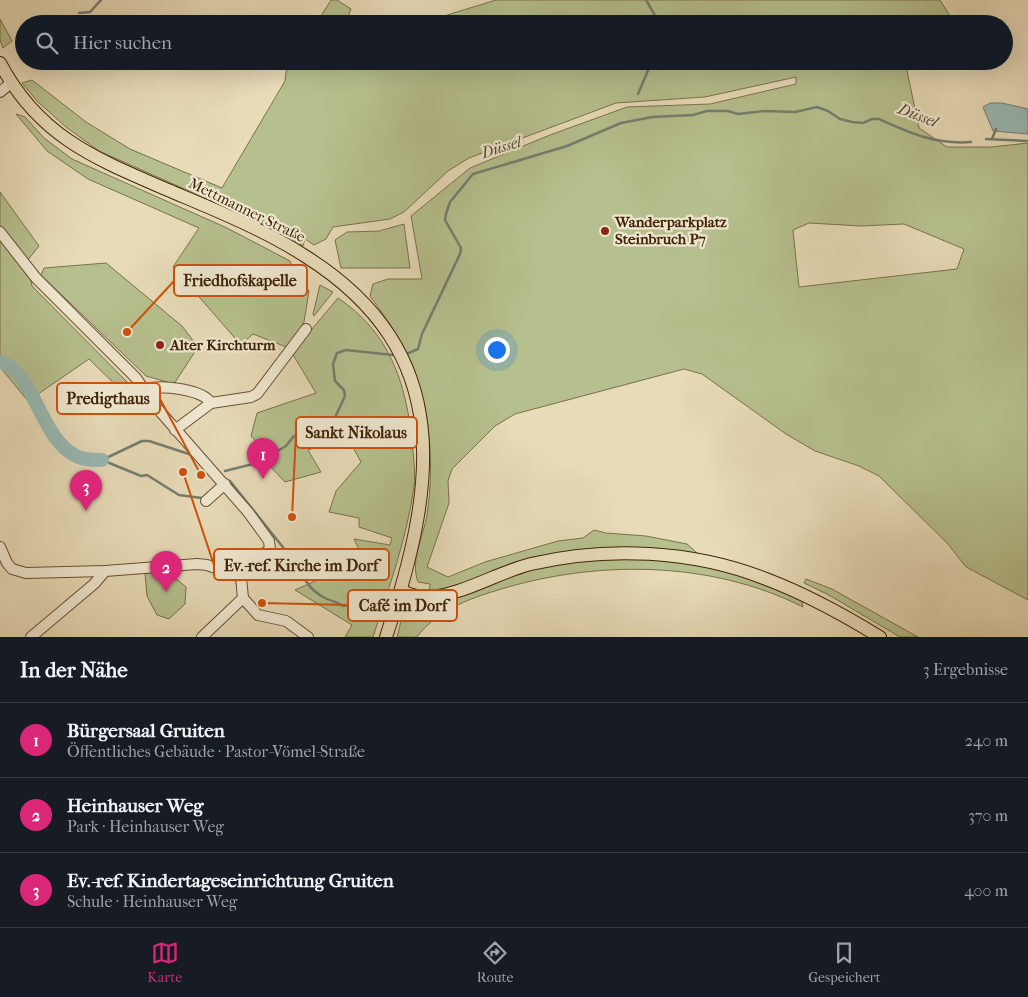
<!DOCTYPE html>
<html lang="de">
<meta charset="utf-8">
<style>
body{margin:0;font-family:"IM FELL French Canon",serif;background:#20242c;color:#f1f3f6}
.you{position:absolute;left:496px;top:349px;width:18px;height:18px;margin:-12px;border:4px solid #fff;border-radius:50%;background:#1a73e8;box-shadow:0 0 0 8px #1a73e833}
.badge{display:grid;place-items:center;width:32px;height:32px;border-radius:50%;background:#db2777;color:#fff;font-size:16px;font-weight:700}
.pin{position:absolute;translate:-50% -41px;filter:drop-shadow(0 1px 2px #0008)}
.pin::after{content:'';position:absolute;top:26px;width:18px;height:15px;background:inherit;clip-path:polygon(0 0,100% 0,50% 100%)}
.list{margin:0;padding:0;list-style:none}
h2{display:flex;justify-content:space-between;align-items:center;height:65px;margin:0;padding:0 20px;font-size:21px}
h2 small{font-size:16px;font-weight:400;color:#9ea1a6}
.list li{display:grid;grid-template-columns:32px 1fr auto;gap:15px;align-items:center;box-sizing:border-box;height:75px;padding:0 20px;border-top:1px solid #363941}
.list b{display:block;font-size:19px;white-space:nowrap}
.list p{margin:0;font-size:16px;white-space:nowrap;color:#9ea1a6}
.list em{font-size:16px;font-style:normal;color:#9ea1a6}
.icon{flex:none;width:28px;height:28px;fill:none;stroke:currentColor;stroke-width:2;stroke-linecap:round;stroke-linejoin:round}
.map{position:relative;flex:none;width:1028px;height:637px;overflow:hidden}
.search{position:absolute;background:#171b24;box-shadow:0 5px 20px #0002;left:15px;right:15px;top:15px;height:55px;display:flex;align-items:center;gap:12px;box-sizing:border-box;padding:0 18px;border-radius:28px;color:#9ea1a6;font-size:19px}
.sheet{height:290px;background:#171b24}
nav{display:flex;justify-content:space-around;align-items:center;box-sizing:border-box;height:70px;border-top:1px solid #363941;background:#171b24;font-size:14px;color:#9ea1a6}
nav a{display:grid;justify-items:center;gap:2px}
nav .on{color:#db2777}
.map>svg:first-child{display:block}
.green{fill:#b6c08e;stroke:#7a724a;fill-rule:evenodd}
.water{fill:#98bab4;stroke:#747e6f}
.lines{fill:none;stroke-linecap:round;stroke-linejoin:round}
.stream{stroke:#747e6f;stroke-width:2.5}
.river{stroke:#98bab4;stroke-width:14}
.minor-casing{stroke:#695133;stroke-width:12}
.major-casing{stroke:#3f2307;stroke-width:14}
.minor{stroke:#f0e8d1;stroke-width:10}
.major{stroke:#e8dbb8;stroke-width:12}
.poi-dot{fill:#8f2418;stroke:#f0e8d1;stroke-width:2}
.labels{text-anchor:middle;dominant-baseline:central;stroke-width:4.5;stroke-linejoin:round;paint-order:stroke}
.street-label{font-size:15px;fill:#3f2307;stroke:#f0e8d1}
.poi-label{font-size:15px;font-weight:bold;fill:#3f2307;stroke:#f0e8d1;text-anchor:start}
.water-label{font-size:16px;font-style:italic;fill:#554932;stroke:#f0e8d1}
.leader{fill:none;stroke:#cf510b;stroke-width:2}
.callout-dot{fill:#cf510b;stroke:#f0e8d1;stroke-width:2}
.callout{fill:#f0e8d1;stroke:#cf510b;stroke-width:2}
.callout-label{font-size:16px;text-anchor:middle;font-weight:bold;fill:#3f2307}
</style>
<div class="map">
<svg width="1028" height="637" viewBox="0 0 1028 637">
<rect width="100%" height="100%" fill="#e8dbb8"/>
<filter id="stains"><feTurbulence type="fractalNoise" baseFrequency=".004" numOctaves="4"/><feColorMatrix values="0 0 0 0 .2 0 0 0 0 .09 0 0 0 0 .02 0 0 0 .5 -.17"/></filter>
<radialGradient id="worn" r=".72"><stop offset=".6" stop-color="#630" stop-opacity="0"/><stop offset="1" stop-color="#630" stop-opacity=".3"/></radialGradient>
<g class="green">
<polygon points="331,0 337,0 351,9 345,24 316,24"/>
<polygon points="496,0 940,0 955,24 418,24"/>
<polygon points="0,19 12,41 3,48 0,40"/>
<path d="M292 61H905L919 128 947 147H992L1028 143V600L966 567 948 544 879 476 859 466 815 451 786 434 702 374 684 369 515 414 495 426 452 469 448 481 449 503 427 567 448 577 485 562 558 541 583 538 594 530 606 533 646 536 687 544 715 569 764 582 801 598 803 607C710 560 595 560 498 590 468 599 436 611 417 637H397L403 613 428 607 430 584 418 582C410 561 423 537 427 515 435 462 430 399 406 351 396 332 383 314 370 296L373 284 388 279H422L411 216 470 168 550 135 627 107 710 104 796 84V77L705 97 616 103 469 158 448 171 404 212 390 219 333 227 326 239 314 245 305 239 303 246 281 232 99 151 66 127 37 101 22 83 32 80 86 122 130 149 222 188 285 81 286 72ZM809 223 861 226 904 224 964 249 957 269 799 287 793 230Z"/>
<polygon points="16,114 25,117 44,138 72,159 227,228 290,261 300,286 305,286 309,291 304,322 289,348 253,334 241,345 173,267 199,228 88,179 47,151"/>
<polygon points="0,192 39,246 27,261 32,286 136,391 128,397 89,359 28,401 0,367"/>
<polygon points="404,224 410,268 341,268 335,240 347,232 379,231"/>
<polygon points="106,263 182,326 198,347 174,384 146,376 41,275 44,268"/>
<polygon points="320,285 333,292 314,316 313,314"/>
<path d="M338 298C389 332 406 382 412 441 413 456 416 472 414 486 407 538 389 587 373 637H345L352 625 295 590 364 559 354 539 390 545 392 538 359 527V518L329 512 336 491 361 462 347 436 308 450 321 472 285 482 267 463 269 456 251 436 257 413 316 393 292 353Z"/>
<polygon points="167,571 186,587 185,604 169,619 157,615 147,596 145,573"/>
<polygon points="806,579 832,589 918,637 900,637 827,594 804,583"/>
</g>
<polygon class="water" points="990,103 1002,103 1028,109 1028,134 993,131 983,107"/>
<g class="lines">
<g class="stream">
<polyline points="646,0 660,24"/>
<polyline points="79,13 90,12 101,0"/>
<polyline points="638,94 652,61"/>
<polyline points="986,139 1028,141"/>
<polyline points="992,139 996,129"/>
<path d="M404 355 418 349 422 334 460 254 461 248 445 220 446 214 450 202 473 174 567 146 621 123 652 117 693 115 707 111H728L738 114 765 111 795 112 817 107 828 111 840 119 852 122 863 123 872 119H879C910 133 936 145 971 142"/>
<polyline points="102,460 141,476 147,475 179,495 202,498"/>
<polyline points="102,460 142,441 149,441 192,455"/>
<polyline points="225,471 257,463 286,446 293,437 306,431 327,428 332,424 345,396 344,390 335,381 333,364 337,353 346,350 393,355"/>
<path d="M227 481H230L298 566C304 580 311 591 325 598 331 601 336 601 343 606L355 604 363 606"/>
</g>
<path class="river" d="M0 362C34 370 40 439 76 456 84 460 93 460 102 460"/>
<g class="minor-casing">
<g id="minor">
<polyline points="0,92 11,83"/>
<polyline points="0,232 36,278 136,378 157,408 248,512 269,541 270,549 243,571 241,577 243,598 258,615 286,621 308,637"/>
<path d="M145 390C159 384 202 389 211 403"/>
<polyline points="211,403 251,397 257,394 306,329"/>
<polyline points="175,430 211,403"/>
<polyline points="206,501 225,484"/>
<polyline points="0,547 7,563 12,569 26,573 105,571 197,564 207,565 241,577"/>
<polyline points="31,637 94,584 105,571"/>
<polyline points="202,637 243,598"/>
</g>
</g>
<g class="major-casing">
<g id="major">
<path d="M0 63C39 137 96 159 168 190 215 210 263 229 305 256 459 353 435 488 386 637"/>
<path d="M401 591C410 594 418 598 427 597 461 596 498 572 531 564 607 546 693 550 766 579 806 594 844 615 880 637"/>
</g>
</g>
<use href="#minor" class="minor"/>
<use href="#major" class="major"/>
</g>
<g class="poi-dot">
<circle cx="605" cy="231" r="5"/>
<circle cx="160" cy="345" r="5"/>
</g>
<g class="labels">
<g class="street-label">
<text transform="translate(247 210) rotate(26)">Mettmanner Straße</text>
</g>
<g class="poi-label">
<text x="615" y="222">Wanderparkplatz<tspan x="615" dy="17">Steinbruch P7</tspan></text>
<text x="170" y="345">Alter Kirchturm</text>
</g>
<g class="water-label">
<text transform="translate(918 115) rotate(21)">Düssel</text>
<text transform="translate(501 147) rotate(-17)">Düssel</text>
</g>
</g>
<path class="leader" d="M127 332L174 281M201 475L160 399M292 517L296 432M183 472L214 565M262 603L348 605"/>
<g class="callout-dot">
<circle cx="127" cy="332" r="5"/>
<circle cx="201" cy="475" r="5"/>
<circle cx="292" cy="517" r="5"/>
<circle cx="183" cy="472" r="5"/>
<circle cx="262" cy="603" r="5"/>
</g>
<g class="callout">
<rect x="174" y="265" width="133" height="31" rx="5"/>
<rect x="57" y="383" width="103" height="31" rx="5"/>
<rect x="296" y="417" width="121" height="31" rx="5"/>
<rect x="214" y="549" width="175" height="31" rx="5"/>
<rect x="348" y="590" width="109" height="31" rx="5"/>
</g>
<g class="callout-label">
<text x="240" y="286">Friedhofskapelle</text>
<text x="108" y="404">Predigthaus</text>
<text x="356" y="438">Sankt Nikolaus</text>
<text x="301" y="571">Ev.-ref. Kirche im Dorf</text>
<text x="403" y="611">Café im Dorf</text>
</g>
<rect width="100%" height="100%" filter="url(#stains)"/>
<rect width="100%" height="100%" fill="url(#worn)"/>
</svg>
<div class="you"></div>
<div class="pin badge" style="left:263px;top:479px">1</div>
<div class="pin badge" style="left:166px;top:592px">2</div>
<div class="pin badge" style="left:86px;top:511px">3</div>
<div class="search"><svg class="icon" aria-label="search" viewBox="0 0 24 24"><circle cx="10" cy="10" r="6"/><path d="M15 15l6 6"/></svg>Hier suchen</div>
</div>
<section class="sheet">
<h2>In der Nähe<small>3 Ergebnisse</small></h2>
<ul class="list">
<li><span class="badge">1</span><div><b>Bürgersaal Gruiten</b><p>Öffentliches Gebäude · Pastor-Vömel-Straße</p></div><em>240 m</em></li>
<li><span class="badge">2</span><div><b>Heinhauser Weg</b><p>Park · Heinhauser Weg</p></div><em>370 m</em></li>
<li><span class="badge">3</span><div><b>Ev.-ref. Kindertageseinrichtung Gruiten</b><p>Schule · Heinhauser Weg</p></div><em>400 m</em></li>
</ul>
</section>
<nav>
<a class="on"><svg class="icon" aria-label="map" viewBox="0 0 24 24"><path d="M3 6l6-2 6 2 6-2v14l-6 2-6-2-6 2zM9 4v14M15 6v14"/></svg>Karte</a>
<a><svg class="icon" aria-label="directions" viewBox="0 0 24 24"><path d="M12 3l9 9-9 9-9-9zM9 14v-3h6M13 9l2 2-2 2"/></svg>Route</a>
<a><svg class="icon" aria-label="saved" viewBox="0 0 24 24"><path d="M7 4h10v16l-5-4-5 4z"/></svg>Gespeichert</a>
</nav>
